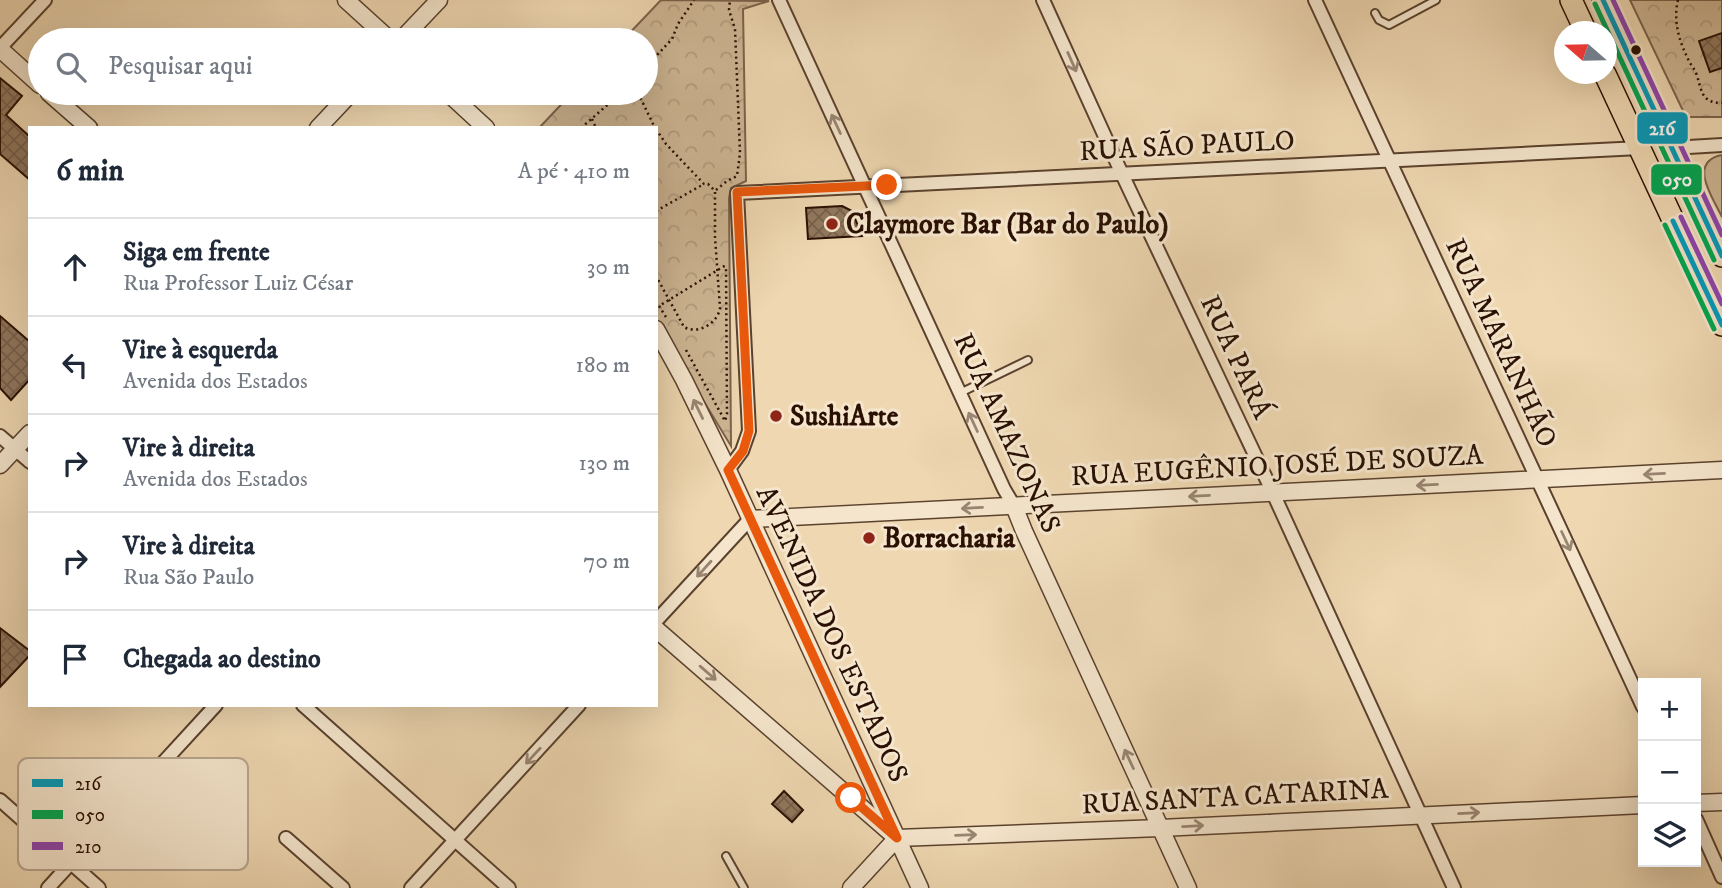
<!DOCTYPE html>
<html lang="pt">
<meta charset="utf-8">
<style>
body{margin:0;font-family:"IM FELL DW Pica",serif;background:#f6f6f7;color:#1f2937}
.controls{position:absolute;right:21px;bottom:21px;display:grid;overflow:hidden;border-radius:0px;box-shadow:0 7px 28px #0002}
.controls button{width:63px;height:63px;display:grid;place-items:center;padding:0;border:0;border-bottom:2px solid #e0e1e3;background:#fff;color:#1f2937;font:35px sans-serif}
.compass{position:absolute;left:1554px;top:21px;width:63px;height:63px;border-radius:50%;background:#fff;box-shadow:0 7px 28px #0002;rotate:290deg}
.stop{position:absolute;width:21px;height:21px;margin:-16px;border:5px solid #ea580c;border-radius:50%;background:#fff}
.stop.end{background:#ea580c;border-color:#fff;box-shadow:0 2px 7px #0008}
.list{margin:0;padding:0;list-style:none}
h2{display:flex;justify-content:space-between;align-items:center;height:91px;margin:0;padding:0 28px;font-size:30px}
h2 small{font-size:23px;font-weight:400;color:#747a83}
.list li{display:grid;grid-template-columns:46px 1fr auto;gap:21px;align-items:center;box-sizing:border-box;height:98px;padding:0 28px;border-top:2px solid #e0e1e3}
.list b{display:block;font-size:26px;white-space:nowrap}
.list p{margin:0;font-size:23px;white-space:nowrap;color:#747a83}
.list em{font-size:23px;font-style:normal;color:#747a83}
.icon{flex:none;width:38px;height:38px;fill:none;stroke:currentColor;stroke-width:2;stroke-linecap:round;stroke-linejoin:round}
.map{position:relative;flex:none;width:1722px;height:888px;overflow:hidden}
.search{position:absolute;background:#fff;box-shadow:0 7px 28px #0002;left:28px;top:28px;width:630px;height:77px;display:flex;align-items:center;gap:18px;box-sizing:border-box;padding:0 24px;border-radius:38px;color:#747a83;font-size:26px}
.panel{position:absolute;background:#fff;box-shadow:0 7px 28px #0002;left:28px;top:126px;width:630px;height:581px;border-radius:0px}
.map>svg:first-child{display:block}
.green{fill:#cdb593;stroke:#7c624b;stroke-width:2}
.forest{fill:url(#forest-crowns);stroke:#7c624b;stroke-width:2}
.building{fill:url(#building-cross-hatch);stroke:#2a1003;stroke-width:2}
.lines{fill:none;stroke-linecap:round;stroke-linejoin:round}
.service-casing{stroke:#5b422e;stroke-width:10}
.minor-casing{stroke:#5b422e;stroke-width:16}
.tertiary-casing{stroke:#5b422e;stroke-width:19}
.primary-casing{stroke:#2a1003;stroke-width:24}
.path{stroke:#2a1003;stroke-width:2.5;stroke-dasharray:2 3.5;stroke-linecap:butt}
.service{stroke:#f4e5cc;stroke-width:6}
.minor{stroke:#f4e5cc;stroke-width:12}
.tertiary{stroke:#f4e5cc;stroke-width:16}
.primary{stroke:#eed7b1;stroke-width:21}
.bus-1-casing{stroke:#f4e5cc;stroke-width:10}
.bus-2-casing{stroke:#f4e5cc;stroke-width:10}
.bus-3-casing{stroke:#f4e5cc;stroke-width:10}
.bus-1{stroke:#049aba;stroke-width:5}
.bus-2{stroke:#00a651;stroke-width:5}
.bus-3{stroke:#8e44ad;stroke-width:5}
.oneway{stroke:#998572}
.route{stroke:#ea580c;stroke-width:9}
.bus-dot{fill:#2a1003;stroke:#f4e5cc;stroke-width:2.5}
.poi-dot{fill:#8f2418;stroke:#f4e5cc;stroke-width:2.5}
.labels{text-anchor:middle;dominant-baseline:central;stroke-width:6;stroke-linejoin:round;paint-order:stroke}
.street-label{font-size:28px;fill:#2a1003;stroke:#f4e5cc}
.poi-label{font-size:28px;font-weight:bold;fill:#2a1003;stroke:#f4e5cc;text-anchor:start}
.key{fill:#f4e5cc;stroke:#b7a590;stroke-width:2}
.key-label{font-size:19px;fill:#2a1003}
.line-badge{stroke:#f4e5cc;stroke-width:2.5}
.badge-label{font-size:19px;text-anchor:middle;font-weight:bold;fill:#fff}
</style>
<div class="map">
<svg width="1722" height="888" viewBox="0 0 1722 888">
<defs>
<pattern id="forest-crowns" width="20" height="18" patternUnits="userSpaceOnUse" patternTransform="scale(1.75)"><rect width="20" height="18" fill="#cdb593"/><path d="M2 6a3 3 0 1 1 6 0M12 15a3 3 0 1 1 6 0" fill="none" stroke="#b09b7d"/></pattern>
<pattern id="building-cross-hatch" width="8" height="8" patternUnits="userSpaceOnUse" patternTransform="scale(1.75)"><rect width="8" height="8" fill="#90775d"/><path d="M0 0l8 8M0 8l8-8" fill="none" stroke="#76604b"/></pattern>
</defs>
<rect width="100%" height="100%" fill="#eed7b1"/>
<filter id="stains"><feTurbulence type="fractalNoise" baseFrequency=".00286" numOctaves="4"/><feColorMatrix values="0 0 0 0 .2 0 0 0 0 .09 0 0 0 0 .02 0 0 0 .5 -.17"/></filter>
<radialGradient id="worn" r=".72"><stop offset=".6" stop-color="#630" stop-opacity="0"/><stop offset="1" stop-color="#630" stop-opacity=".3"/></radialGradient>
<path class="green" d="M1722 155V217C1713 198 1687 162 1722 155Z"/>
<g class="forest">
<polygon points="661,0 769,1 743,9 746,181 731,188 729,198 731,446 656,323 656,128 539,128 572,93 646,93 646,40 623,40"/>
<polygon points="1630,0 1722,0 1722,117 1686,117"/>
</g>
<g class="building">
<polygon points="1722,33 1722,68 1710,72 1699,41"/>
<polygon points="0,78 22,96 6,115 30,137 30,180 0,154"/>
<polygon points="842,206 852,211 862,236 808,239 806,208"/>
<polygon points="0,316 30,342 30,379 11,400 0,388"/>
<polygon points="0,628 30,651 30,655 0,687"/>
<polygon points="784,791 803,810 792,822 772,804"/>
</g>
<g class="lines">
<g class="service-casing">
<g id="service">
<polyline points="1375,13 1379,20 1389,25 1436,0"/>
<polyline points="960,393 1028,360"/>
<polyline points="726,856 744,888"/>
</g>
</g>
<g class="minor-casing">
<g id="minor">
<polyline points="779,0 1004,489 1014,506"/>
<polyline points="1043,0 1122,174 1273,493 1454,888"/>
<polyline points="1315,0 1643,707"/>
<polyline points="0,48 45,0"/>
<polyline points="1672,148 1722,145"/>
<polyline points="0,436 30,462"/>
<polyline points="728,470 742,451 749,431 737,193 1640,148"/>
<polyline points="656,621 750,519"/>
<polyline points="303,705 509,888"/>
<polyline points="0,800 99,888"/>
<polyline points="1696,819 1722,877"/>
<polyline points="286,838 343,888"/>
<polyline points="48,888 216,705"/>
<polyline points="411,888 579,705"/>
</g>
</g>
<g class="tertiary-casing">
<g id="tertiary">
<polyline points="346,0 390,40"/>
<polyline points="401,40 439,0"/>
<polyline points="0,49 40,85"/>
<polyline points="49,93 89,128"/>
<polyline points="448,93 486,128"/>
<polyline points="318,128 351,93"/>
<polyline points="656,329 684,380 728,470 920,888"/>
<polyline points="0,465 30,433"/>
<polyline points="1014,506 1024,531 1188,888"/>
<polyline points="750,519 1722,470"/>
<polyline points="656,629 892,834"/>
<polyline points="1696,803 1722,802"/>
<polyline points="851,888 897,838 1160,828 1643,805"/>
</g>
</g>
<g class="primary-casing">
<g id="primary">
<polyline points="1571,0 1586,32"/>
<polyline points="1603,0 1722,256"/>
<polyline points="1605,74 1722,325"/>
</g>
</g>
<g class="path">
<path d="M1678 0C1673 20 1679 41 1688 59 1690 64 1694 68 1696 73 1702 89 1700 103 1722 103"/>
<polyline points="646,67 672,39 678,24 694,0"/>
<polyline points="638,93 655,128"/>
<polyline points="592,119 596,128"/>
<polyline points="581,128 621,93"/>
<path d="M656 129 666 144 704 184H708L715 191V237L720 308C718 323 698 335 684 327L656 276"/>
<polyline points="716,190 727,181 737,176 740,153 735,29 729,10 730,0"/>
<polyline points="656,211 704,184"/>
<polyline points="666,317 659,306 726,265"/>
<polyline points="686,350 725,421 727,414 726,267"/>
</g>
<use href="#service" class="service"/>
<use href="#minor" class="minor"/>
<use href="#tertiary" class="tertiary"/>
<use href="#primary" class="primary"/>
<g class="bus-1-casing">
<g id="bus-1">
<polyline points="1603,0 1722,256"/>
<polyline points="1673,221 1722,325"/>
</g>
</g>
<g class="bus-2-casing">
<g id="bus-2">
<polyline points="1595,4 1714,260"/>
<polyline points="1665,225 1714,329"/>
</g>
</g>
<g class="bus-3-casing">
<g id="bus-3">
<polyline points="1613,0 1722,235"/>
<polyline points="1681,217 1722,304"/>
</g>
</g>
<use href="#bus-1" class="bus-1"/>
<use href="#bus-2" class="bus-2"/>
<use href="#bus-3" class="bus-3"/>
</g>
<defs><path id="oneway-shaft" d="M-6 0H5M1.5-3L5.5 0L1.5 3" fill="none" stroke-width="1.6" stroke-linecap="round" stroke-linejoin="round" transform="scale(1.75)"/></defs>
<g class="oneway">
<use href="#oneway-shaft" transform="translate(1072 62) rotate(66)"/>
<use href="#oneway-shaft" transform="translate(836 124) rotate(-115)"/>
<use href="#oneway-shaft" transform="translate(698 409) rotate(-116)"/>
<use href="#oneway-shaft" transform="translate(973 422) rotate(-115)"/>
<use href="#oneway-shaft" transform="translate(1654 474) rotate(177)"/>
<use href="#oneway-shaft" transform="translate(1427 485) rotate(177)"/>
<use href="#oneway-shaft" transform="translate(1199 496) rotate(177)"/>
<use href="#oneway-shaft" transform="translate(972 508) rotate(177)"/>
<use href="#oneway-shaft" transform="translate(1566 541) rotate(65)"/>
<use href="#oneway-shaft" transform="translate(704 569) rotate(132)"/>
<use href="#oneway-shaft" transform="translate(708 673) rotate(41)"/>
<use href="#oneway-shaft" transform="translate(533 756) rotate(133)"/>
<use href="#oneway-shaft" transform="translate(1129 759) rotate(-115)"/>
<use href="#oneway-shaft" transform="translate(1469 813) rotate(-3)"/>
<use href="#oneway-shaft" transform="translate(1193 826) rotate(-3)"/>
<use href="#oneway-shaft" transform="translate(966 835) rotate(-2)"/>
</g>
<g class="lines">
<polyline class="route" points="851,798 897,838 728,470 743,451 749,431 737,192 887,185"/>
</g>
<circle class="bus-dot" cx="1636" cy="50" r="6"/>
<g class="poi-dot">
<circle cx="832" cy="224" r="7"/>
<circle cx="776" cy="416" r="7"/>
<circle cx="869" cy="538" r="7"/>
</g>
<g class="labels">
<g class="street-label">
<text transform="translate(1187 146) rotate(-3)">RUA SÃO PAULO</text>
<text transform="translate(1501 343) rotate(65)">RUA MARANHÃO</text>
<text transform="translate(1236 357) rotate(65)">RUA PARÁ</text>
<text transform="translate(1007 433) rotate(65)">RUA AMAZONAS</text>
<text transform="translate(1277 466) rotate(-3)">RUA EUGÊNIO JOSÉ DE SOUZA</text>
<text transform="translate(832 634) rotate(65)">AVENIDA DOS ESTADOS</text>
<text transform="translate(1235 797) rotate(-3)">RUA SANTA CATARINA</text>
</g>
<g class="poi-label">
<text x="846" y="224">Claymore Bar (Bar do Paulo)</text>
<text x="790" y="416">SushiArte</text>
<text x="883" y="538">Borracharia</text>
</g>
</g>
<rect x="18" y="758" width="230" height="112" rx="10" class="key"/>
<rect x="32" y="779" width="31" height="8" fill="#049aba"/>
<rect x="32" y="810" width="31" height="9" fill="#00a651"/>
<rect x="32" y="842" width="31" height="8" fill="#8e44ad"/>
<g class="key-label">
<text x="75" y="790">216</text>
<text x="75" y="821">050</text>
<text x="75" y="853">210</text>
</g>
<g class="line-badge">
<rect x="1636" y="111" width="53" height="34" rx="7" fill="#049aba"/>
<rect x="1650" y="163" width="53" height="33" rx="7" fill="#00a651"/>
</g>
<g class="badge-label">
<text x="1662" y="135">216</text>
<text x="1677" y="186">050</text>
</g>
<rect width="100%" height="100%" filter="url(#stains)"/>
<rect width="100%" height="100%" fill="url(#worn)"/>
</svg>
<div class="controls">
<button>+</button>
<button>−</button>
<button><svg class="icon" aria-label="layers" viewBox="0 0 24 24"><path d="M12 4l9 5-9 5-9-5zM3 14l9 5 9-5"/></svg></button>
</div>
<svg class="compass" viewBox="-18 -18 36 36"><path d="M0-13l5 13h-10z" fill="#e53935"/><path d="M0 13l5-13h-10z" fill="#747a83"/></svg>
<div class="stop" style="left:851px;top:798px"></div>
<div class="stop end" style="left:887px;top:185px"></div>
<div class="search"><svg class="icon" aria-label="search" viewBox="0 0 24 24"><circle cx="10" cy="10" r="6"/><path d="M15 15l6 6"/></svg>Pesquisar aqui</div>
<section class="panel">
<h2>6 min<small>A pé · 410 m</small></h2>
<ul class="list">
<li><svg class="icon" aria-label="ahead" viewBox="0 0 24 24"><path d="M12 20V5M6 11l6-6 6 6"/></svg><div><b>Siga em frente</b><p>Rua Professor Luiz César</p></div><em>30 m</em></li>
<li><svg class="icon" aria-label="left" viewBox="0 0 24 24"><path d="M17 20v-9H6M10 6l-5 5 5 5"/></svg><div><b>Vire à esquerda</b><p>Avenida dos Estados</p></div><em>180 m</em></li>
<li><svg class="icon" aria-label="right" viewBox="0 0 24 24"><path d="M7 20v-9h11M14 6l5 5-5 5"/></svg><div><b>Vire à direita</b><p>Avenida dos Estados</p></div><em>130 m</em></li>
<li><svg class="icon" aria-label="right" viewBox="0 0 24 24"><path d="M7 20v-9h11M14 6l5 5-5 5"/></svg><div><b>Vire à direita</b><p>Rua São Paulo</p></div><em>70 m</em></li>
<li><svg class="icon" aria-label="arrive" viewBox="0 0 24 24"><path d="M6 21V4h12l-3 4 3 4H6"/></svg><div><b>Chegada ao destino</b></div></li>
</ul>
</section>
</div>
